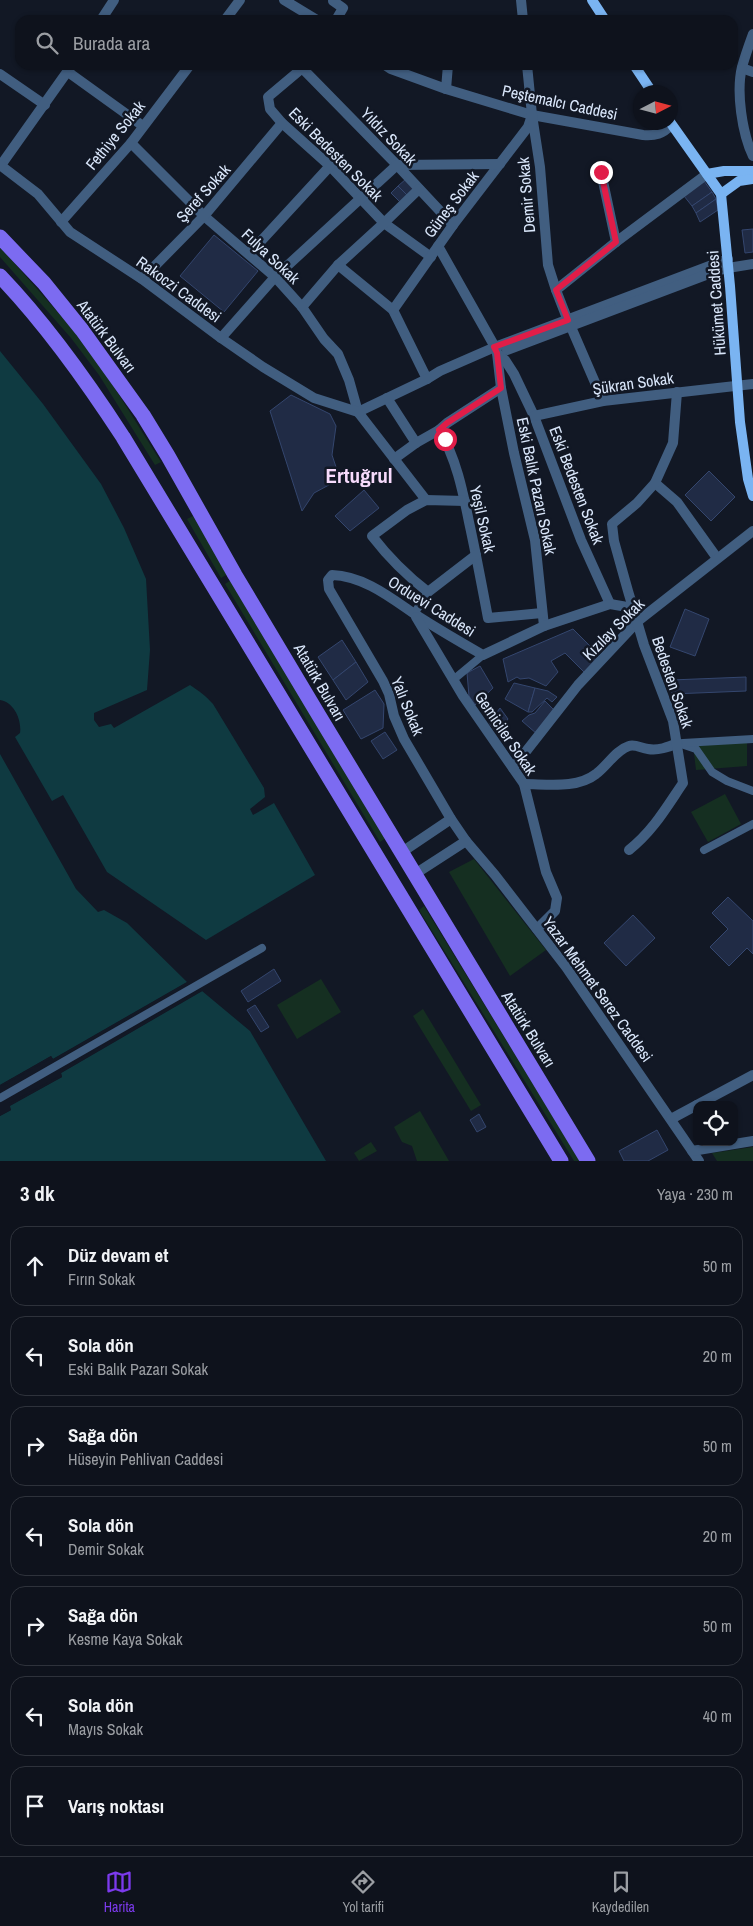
<!DOCTYPE html>
<html lang="tr">
<meta charset="utf-8">
<style>
body{margin:0;font-family:"Archivo Narrow",sans-serif;background:#171b25;color:#f1f3f6}
.controls{position:absolute;right:15px;bottom:15px;display:grid;overflow:hidden;border-radius:10px;box-shadow:0 1px 4px #0004}
.controls button{width:45px;height:45px;display:grid;place-items:center;padding:0;border:0;border-bottom:1px solid #2e323b;background:#0e121c;color:#f1f3f6;font:25px sans-serif}
.compass{position:absolute;left:633px;top:85px;width:45px;height:45px;border-radius:50%;background:#0e121c;box-shadow:0 1px 4px #0004;rotate:84deg}
.stop{position:absolute;width:15px;height:15px;margin:-11px;border:4px solid #e11d48;border-radius:50%;background:#fff}
.stop.end{background:#e11d48;border-color:#fff;box-shadow:0 1px 5px #0008}
.list{margin:0;padding:0;list-style:none}
h2{display:flex;justify-content:space-between;align-items:center;height:65px;margin:0;padding:0 20px;font-size:21px}
h2 small{font-size:16px;font-weight:400;color:#9b9ea3}
.list li{display:grid;grid-template-columns:32px 1fr auto;gap:15px;align-items:center;box-sizing:border-box;height:80px;margin:0 10px 10px;padding:0 10px;border:1px solid #2e323b;border-radius:15px}
.list b{display:block;font-size:19px;white-space:nowrap}
.list p{margin:0;font-size:16px;white-space:nowrap;color:#9b9ea3}
.list em{font-size:16px;font-style:normal;color:#9b9ea3}
.icon{flex:none;width:28px;height:28px;fill:none;stroke:currentColor;stroke-width:2;stroke-linecap:round;stroke-linejoin:round}
.map{position:relative;flex:none;width:753px;height:1161px;overflow:hidden}
.search{position:absolute;background:#0e121c;box-shadow:0 1px 4px #0004;left:15px;right:15px;top:15px;height:55px;display:flex;align-items:center;gap:12px;box-sizing:border-box;padding:0 18px;border-radius:15px;color:#9b9ea3;font-size:19px}
.sheet{height:695px;background:#0e121c}
nav{display:flex;justify-content:space-around;align-items:center;box-sizing:border-box;height:70px;border-top:1px solid #2e323b;background:#0e121c;font-size:14px;color:#9b9ea3}
nav a{display:grid;justify-items:center;gap:2px}
nav .on{color:#7c3aed}
.map>svg:first-child{display:block}
.green{fill:#152f21}
.water{fill:#0f3a41}
.pier{fill:#121825}
.building{fill:#202b45;stroke:#34466e}
.lines{fill:none;stroke-linecap:round;stroke-linejoin:round}
.pedestrian{stroke:#415e80;stroke-width:8}
.minor{stroke:#415e80;stroke-width:10}
.tertiary{stroke:#415e80;stroke-width:10}
.secondary{stroke:#7ab4f2;stroke-width:10}
.primary{stroke:#7c6bf1;stroke-width:15}
.route{stroke:#e11d48;stroke-width:6}
.labels{text-anchor:middle;dominant-baseline:central;stroke-width:5;stroke-linejoin:round;paint-order:stroke}
.street-label{font-size:16px;fill:#dae7fb;stroke:#121825}
.district-label{font-size:21px;font-weight:bold;fill:#f7dbfc;stroke:#121825}
</style>
<div class="map">
<svg width="753" height="1161" viewBox="0 0 753 1161">
<rect width="100%" height="100%" fill="#121825"/>
<g class="green">
<polygon points="0,247 76,333 104,371 161,462 155,465 99,375 71,338 0,257"/>
<polygon points="193,516 228,574 221,578 187,519"/>
<polygon points="231,580 386,838 380,842 225,584"/>
<polygon points="747,742 747,766 696,770 693,745"/>
<polygon points="725,794 741,824 708,842 691,812"/>
<polygon points="474,859 546,950 510,976 449,872"/>
<polygon points="424,906 580,1161 574,1161 419,910"/>
<polygon points="321,979 341,1012 297,1039 277,1005"/>
<polygon points="423,1009 481,1105 471,1111 413,1016"/>
<polygon points="420,1111 449,1161 417,1161 412,1146 402,1142 394,1127"/>
<polygon points="371,1142 377,1151 359,1161 354,1153"/>
<polygon points="753,1147 753,1161 717,1161 712,1153"/>
</g>
<g class="water">
<path d="M0 351 43 404 101 484 124 528 146 579 150 650 147 690 94 713V720L99 727 111 724 114 728 190 685C199 691 206 696 213 704L264 788 265 797 250 809 253 815 274 803 315 875 206 940 107 872 63 795 52 801 15 737 20 733C22 720 14 702 0 700Z"/>
<polygon points="0,754 76,889 98,912 104,910 127,923 187,982 53,1059 51,1056 0,1085"/>
<polygon points="202,991 250,1031 326,1161 0,1161 0,1116 11,1110 9,1106 62,1077 61,1073"/>
</g>
<g class="pier">
<polygon points="189,981 188,984 54,1062 50,1059 0,1087 0,1085 51,1056 53,1059"/>
<polygon points="200,989 204,990 61,1073 62,1077 10,1106 11,1110 0,1116 0,1113 8,1109 8,1104 59,1076 59,1071"/>
</g>
<g class="building">
<polygon points="406,179 416,189 409,197 398,186"/>
<polygon points="704,181 712,192 692,206 684,196"/>
<polygon points="398,186 409,197 402,204 391,193"/>
<polygon points="712,192 716,199 696,213 692,206"/>
<polygon points="716,199 718,210 700,222 696,213"/>
<polygon points="753,229 753,252 745,253 742,230"/>
<polygon points="214,235 258,271 224,312 180,276"/>
<polygon points="291,395 330,414 336,426 332,455 340,479 314,493 302,511 270,411"/>
<polygon points="709,471 735,497 711,521 685,495"/>
<polygon points="364,490 379,508 350,531 335,516"/>
<polygon points="685,609 709,619 695,656 670,647"/>
<polygon points="573,629 600,656 586,674 565,653 551,661 558,672 546,686 529,678 520,679 517,677 508,682 503,659"/>
<polygon points="342,640 356,662 333,680 318,657"/>
<polygon points="356,662 368,682 346,700 333,680"/>
<polygon points="480,666 493,688 475,705 469,696 467,673"/>
<polygon points="746,677 746,691 672,694 671,680"/>
<polygon points="514,683 535,688 528,712 505,699"/>
<polygon points="535,688 548,691 557,697 552,702 547,698 532,712 528,712"/>
<polygon points="375,690 384,704 383,728 361,739 343,710"/>
<polygon points="545,701 555,711 537,734 522,721 529,715 535,713"/>
<polygon points="500,708 508,719 497,733 489,723"/>
<polygon points="385,732 397,750 383,759 371,741"/>
<polygon points="728,897 753,921 753,954 747,948 729,966 710,947 728,929 712,913"/>
<polygon points="633,915 655,938 626,966 604,943"/>
<polygon points="274,969 281,981 248,1002 241,991"/>
<polygon points="255,1005 269,1027 261,1032 247,1010"/>
<polygon points="479,1114 486,1127 477,1132 470,1120"/>
<polygon points="657,1130 668,1150 648,1161 624,1161 619,1151"/>
</g>
<g class="lines">
<g class="pedestrian">
<polyline points="414,614 428,592"/>
<polyline points="453,680 483,655"/>
<polyline points="678,743 696,749 712,772 727,781 753,791"/>
<polyline points="683,743 753,739"/>
<polyline points="704,850 753,824"/>
<polyline points="0,1098 262,948"/>
</g>
<g class="minor">
<polyline points="334,0 333,1 343,8 336,20"/>
<polyline points="101,20 114,0"/>
<polyline points="225,20 240,0"/>
<polyline points="306,65 268,97 270,109 282,123 330,166 384,223 431,257"/>
<polyline points="302,68 397,165 453,225"/>
<polyline points="742,68 753,72"/>
<polyline points="68,72 143,126"/>
<polyline points="0,74 45,105"/>
<polyline points="446,89 448,65"/>
<polyline points="131,143 204,216 275,277 302,307 324,339 338,354 349,380 358,412 426,500"/>
<polyline points="1,165 72,65"/>
<polyline points="601,172 616,242"/>
<polyline points="61,222 131,143 190,65"/>
<polyline points="438,246 495,347"/>
<polyline points="249,254 330,166"/>
<polyline points="338,265 393,310 427,379"/>
<polyline points="728,268 753,264"/>
<polyline points="142,279 204,216 282,123"/>
<polyline points="556,290 616,242 707,174"/>
<polyline points="302,307 338,265 384,223 419,189"/>
<polyline points="393,310 453,225 528,127 532,115"/>
<polyline points="571,327 603,401"/>
<polyline points="221,338 275,277 397,165 500,164"/>
<polyline points="497,353 501,388 514,453 535,540 544,626"/>
<polyline points="497,353 505,360 514,374 534,416 581,540 610,604"/>
<polyline points="387,398 416,443"/>
<polyline points="534,416 603,401 753,384"/>
<path d="M439 430C456 457 463 492 469 522 476 554 482 586 488 618L542 613"/>
<polyline points="394,459 416,443 439,430 447,423 501,388"/>
<polyline points="655,483 677,502 717,558"/>
<path d="M465 501 426 500 407 510 372 536C389 558 406 575 428 592L476 555"/>
<path d="M633 608 610 604 544 626 483 655C460 642 438 629 416 615 391 598 364 576 332 575L328 580 329 589 383 681 389 694 394 716 404 739 451 819 466 841 495 875 566 967 699 1161"/>
<polyline points="416,617 463,696 524,784 546,872 557,898 555,911 537,929"/>
<polyline points="513,768 578,685 638,621 753,531"/>
<path d="M524 784C547 784 577 789 596 774 607 766 616 750 629 746 635 744 641 748 648 749 658 751 668 747 678 743"/>
<path d="M629 850C653 831 666 808 683 783L673 721 644 645 628 591 614 541 612 524 637 503 655 483 673 443 677 392"/>
<polyline points="402,852 451,819"/>
<polyline points="415,874 466,841"/>
<polyline points="697,1105 753,1075"/>
<polyline points="671,1119 697,1105"/>
<polyline points="692,1151 753,1141"/>
</g>
<g class="tertiary">
<polyline points="284,0 317,20"/>
<polyline points="521,0 523,20"/>
<path d="M753 34C749 45 745 56 742 67 736 92 742 133 753 156"/>
<path d="M385 65 391 69 446 89 532 115 643 135C655 136 663 134 671 125"/>
<polyline points="527,65 532,115 540,167 548,265 556,290 570,326"/>
<polyline points="0,165 38,194 70,232 142,279 221,338 263,367 314,398 358,412 427,379 440,371 495,347 728,259"/>
<polyline points="507,350 719,270 728,268"/>
</g>
<g class="secondary">
<polyline points="592,0 605,20"/>
<polyline points="634,65 652,92"/>
<polyline points="670,122 721,194 730,286 740,422 748,479 753,496"/>
<polyline points="707,174 724,171 753,171"/>
<polyline points="721,194 739,181 753,179"/>
</g>
<g class="primary">
<polyline points="0,237 44,283 82,330 143,415 168,456 235,575 318,714 588,1161"/>
<path d="M0 276C47 325 86 380 123 437L561 1161"/>
</g>
</g>
<g class="lines">
<polyline class="route" points="445,439 439,430 447,423 501,388 497,353 494,347 568,320 556,290 616,242 601,172"/>
</g>
<g class="labels">
<g class="street-label">
<text transform="translate(560 102) rotate(12)">Peştemalcı Caddesi</text>
<text transform="translate(115 135) rotate(-51)">Fethiye Sokak</text>
<text transform="translate(389 136) rotate(46)">Yıldız Sokak</text>
<text transform="translate(336 154) rotate(45)">Eski Bedesten Sokak</text>
<text transform="translate(203 193) rotate(-48)">Şeref Sokak</text>
<text transform="translate(526 195) rotate(-95)">Demir Sokak</text>
<text transform="translate(451 204) rotate(-53)">Güneş Sokak</text>
<text transform="translate(271 256) rotate(43)">Fulya Sokak</text>
<text transform="translate(179 289) rotate(36)">Rakoczi Caddesi</text>
<text transform="translate(716 303) rotate(-94)">Hükümet Caddesi</text>
<text transform="translate(107 336) rotate(53)">Atatürk Bulvarı</text>
<text transform="translate(633 383) rotate(-8)">Şükran Sokak</text>
<text transform="translate(577 485) rotate(69)">Eski Bedesten Sokak</text>
<text transform="translate(537 486) rotate(78)">Eski Balık Pazarı Sokak</text>
<text transform="translate(483 519) rotate(77)">Yeşil Sokak</text>
<text transform="translate(432 606) rotate(32)">Orduevi Caddesi</text>
<text transform="translate(613 629) rotate(-45)">Kızılay Sokak</text>
<text transform="translate(320 682) rotate(60)">Atatürk Bulvarı</text>
<text transform="translate(673 682) rotate(71)">Bedesten Sokak</text>
<text transform="translate(408 706) rotate(68)">Yalı Sokak</text>
<text transform="translate(506 733) rotate(56)">Gemiciler Sokak</text>
<text transform="translate(598 989) rotate(54)">Yazar Mehmet Serez Caddesi</text>
<text transform="translate(529 1029) rotate(58)">Atatürk Bulvarı</text>
</g>
<g class="district-label">
<text x="359" y="475">Ertuğrul</text>
</g>
</g>
</svg>
<div class="controls">
<button><svg class="icon" aria-label="locate" viewBox="0 0 24 24"><circle cx="12" cy="12" r="6"/><path d="M12 2v4M12 18v4M2 12h4M18 12h4"/></svg></button>
</div>
<svg class="compass" viewBox="-18 -18 36 36"><path d="M0-13l5 13h-10z" fill="#e53935"/><path d="M0 13l5-13h-10z" fill="#9b9ea3"/></svg>
<div class="stop" style="left:445px;top:439px"></div>
<div class="stop end" style="left:601px;top:172px"></div>
<div class="search"><svg class="icon" aria-label="search" viewBox="0 0 24 24"><circle cx="10" cy="10" r="6"/><path d="M15 15l6 6"/></svg>Burada ara</div>
</div>
<section class="sheet">
<h2>3 dk<small>Yaya · 230 m</small></h2>
<ul class="list">
<li><svg class="icon" aria-label="ahead" viewBox="0 0 24 24"><path d="M12 20V5M6 11l6-6 6 6"/></svg><div><b>Düz devam et</b><p>Fırın Sokak</p></div><em>50 m</em></li>
<li><svg class="icon" aria-label="left" viewBox="0 0 24 24"><path d="M17 20v-9H6M10 6l-5 5 5 5"/></svg><div><b>Sola dön</b><p>Eski Balık Pazarı Sokak</p></div><em>20 m</em></li>
<li><svg class="icon" aria-label="right" viewBox="0 0 24 24"><path d="M7 20v-9h11M14 6l5 5-5 5"/></svg><div><b>Sağa dön</b><p>Hüseyin Pehlivan Caddesi</p></div><em>50 m</em></li>
<li><svg class="icon" aria-label="left" viewBox="0 0 24 24"><path d="M17 20v-9H6M10 6l-5 5 5 5"/></svg><div><b>Sola dön</b><p>Demir Sokak</p></div><em>20 m</em></li>
<li><svg class="icon" aria-label="right" viewBox="0 0 24 24"><path d="M7 20v-9h11M14 6l5 5-5 5"/></svg><div><b>Sağa dön</b><p>Kesme Kaya Sokak</p></div><em>50 m</em></li>
<li><svg class="icon" aria-label="left" viewBox="0 0 24 24"><path d="M17 20v-9H6M10 6l-5 5 5 5"/></svg><div><b>Sola dön</b><p>Mayıs Sokak</p></div><em>40 m</em></li>
<li><svg class="icon" aria-label="arrive" viewBox="0 0 24 24"><path d="M6 21V4h12l-3 4 3 4H6"/></svg><div><b>Varış noktası</b></div></li>
</ul>
</section>
<nav>
<a class="on"><svg class="icon" aria-label="map" viewBox="0 0 24 24"><path d="M3 6l6-2 6 2 6-2v14l-6 2-6-2-6 2zM9 4v14M15 6v14"/></svg>Harita</a>
<a><svg class="icon" aria-label="directions" viewBox="0 0 24 24"><path d="M12 3l9 9-9 9-9-9zM9 14v-3h6M13 9l2 2-2 2"/></svg>Yol tarifi</a>
<a><svg class="icon" aria-label="saved" viewBox="0 0 24 24"><path d="M7 4h10v16l-5-4-5 4z"/></svg>Kaydedilen</a>
</nav>
